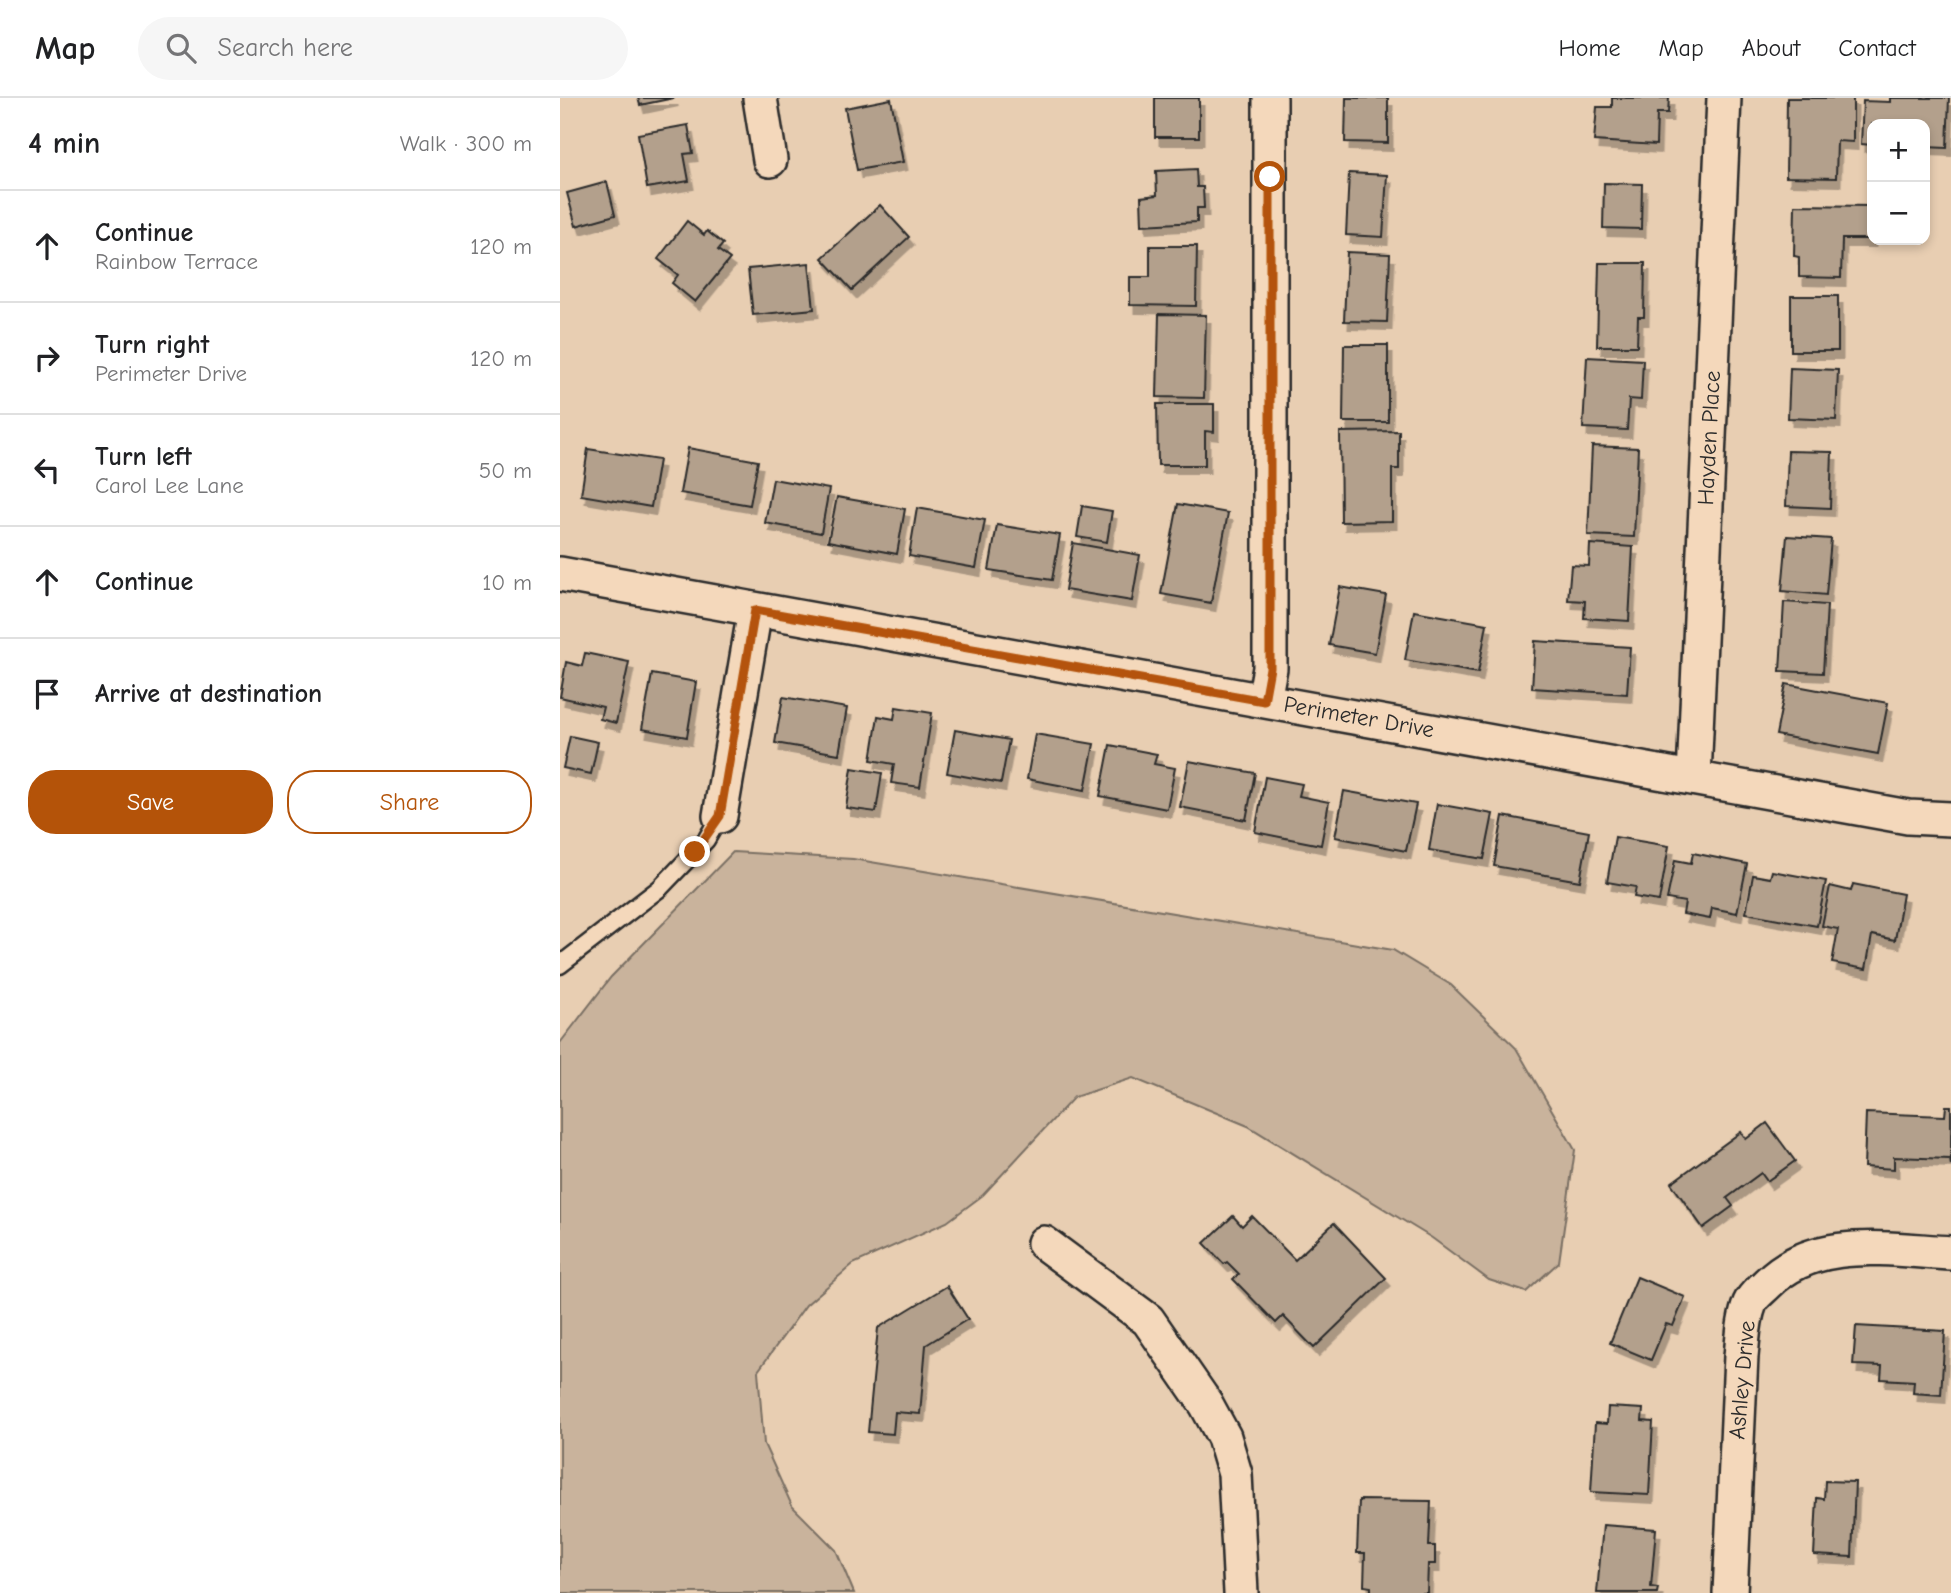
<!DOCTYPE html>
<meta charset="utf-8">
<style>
body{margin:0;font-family:"Comic Neue",sans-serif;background:#f6f6f6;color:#202124}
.controls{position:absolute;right:21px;top:21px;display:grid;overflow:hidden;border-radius:14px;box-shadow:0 4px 10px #0003}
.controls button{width:63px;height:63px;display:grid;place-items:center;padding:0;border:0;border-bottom:2px solid #e0e0e0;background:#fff;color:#202124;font:35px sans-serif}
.stop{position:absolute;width:21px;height:21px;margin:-16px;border:5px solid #b45309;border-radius:50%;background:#fff}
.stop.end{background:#b45309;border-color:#fff;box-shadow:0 2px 7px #0008}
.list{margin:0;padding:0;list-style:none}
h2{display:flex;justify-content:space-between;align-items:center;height:91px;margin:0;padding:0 28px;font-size:30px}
h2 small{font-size:23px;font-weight:400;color:#757577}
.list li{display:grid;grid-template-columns:46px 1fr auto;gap:21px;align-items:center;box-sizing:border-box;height:112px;padding:0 28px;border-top:2px solid #e0e0e0}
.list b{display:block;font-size:26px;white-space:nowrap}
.list p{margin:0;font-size:23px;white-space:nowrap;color:#757577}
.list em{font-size:23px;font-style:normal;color:#757577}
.actions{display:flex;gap:14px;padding:21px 28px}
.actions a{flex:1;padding:16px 0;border:2px solid #b45309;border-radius:28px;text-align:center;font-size:24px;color:#b45309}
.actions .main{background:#b45309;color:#fff}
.icon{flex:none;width:38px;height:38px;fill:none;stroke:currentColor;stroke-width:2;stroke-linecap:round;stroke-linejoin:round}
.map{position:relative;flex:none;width:1391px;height:1495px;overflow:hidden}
header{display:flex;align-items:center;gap:42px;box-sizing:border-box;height:98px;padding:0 35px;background:#fff;border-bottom:2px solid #e0e0e0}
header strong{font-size:33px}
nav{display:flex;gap:38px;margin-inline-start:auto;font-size:24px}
.search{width:490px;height:63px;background:#f6f6f6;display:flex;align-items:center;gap:18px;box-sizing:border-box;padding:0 24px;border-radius:38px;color:#757577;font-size:26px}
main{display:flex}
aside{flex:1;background:#fff}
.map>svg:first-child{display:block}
.green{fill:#c9b39c;stroke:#7a6f64;stroke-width:2}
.building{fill:#b3a08c;stroke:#2b2b2b;stroke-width:2;filter:url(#shadow)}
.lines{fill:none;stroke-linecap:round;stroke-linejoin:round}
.service-casing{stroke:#2b2b2b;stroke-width:21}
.minor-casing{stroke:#2b2b2b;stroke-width:38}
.service{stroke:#f4d8bb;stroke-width:16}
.minor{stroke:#f4d8bb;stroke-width:33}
.route{stroke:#b45309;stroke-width:9}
.labels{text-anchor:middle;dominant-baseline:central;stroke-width:5;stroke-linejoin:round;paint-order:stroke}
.street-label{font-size:23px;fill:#2b2b2b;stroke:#f4d8bb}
</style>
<header>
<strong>Map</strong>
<div class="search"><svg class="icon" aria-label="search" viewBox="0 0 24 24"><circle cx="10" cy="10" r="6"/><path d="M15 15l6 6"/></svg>Search here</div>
<nav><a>Home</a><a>Map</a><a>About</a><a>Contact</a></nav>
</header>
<main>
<aside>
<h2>4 min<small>Walk · 300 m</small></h2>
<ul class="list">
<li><svg class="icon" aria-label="ahead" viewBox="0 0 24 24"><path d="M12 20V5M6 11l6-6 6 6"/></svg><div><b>Continue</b><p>Rainbow Terrace</p></div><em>120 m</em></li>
<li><svg class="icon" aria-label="right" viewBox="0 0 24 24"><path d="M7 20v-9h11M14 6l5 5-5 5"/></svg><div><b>Turn right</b><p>Perimeter Drive</p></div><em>120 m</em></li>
<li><svg class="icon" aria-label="left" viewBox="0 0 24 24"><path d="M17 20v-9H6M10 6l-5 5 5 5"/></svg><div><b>Turn left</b><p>Carol Lee Lane</p></div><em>50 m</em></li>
<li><svg class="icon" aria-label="ahead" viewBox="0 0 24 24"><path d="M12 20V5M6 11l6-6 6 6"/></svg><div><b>Continue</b></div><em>10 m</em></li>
<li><svg class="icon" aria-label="arrive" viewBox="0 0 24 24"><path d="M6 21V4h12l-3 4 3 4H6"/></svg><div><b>Arrive at destination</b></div></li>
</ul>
<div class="actions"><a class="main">Save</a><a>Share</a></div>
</aside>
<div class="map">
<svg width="1391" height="1495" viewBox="0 0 1391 1495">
<defs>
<filter id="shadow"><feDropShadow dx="4.5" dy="8" stdDeviation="0" flood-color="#0004"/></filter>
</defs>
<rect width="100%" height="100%" fill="#e8ceb2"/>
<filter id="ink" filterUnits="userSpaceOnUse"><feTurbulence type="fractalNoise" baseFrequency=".0143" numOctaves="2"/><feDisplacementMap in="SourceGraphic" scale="14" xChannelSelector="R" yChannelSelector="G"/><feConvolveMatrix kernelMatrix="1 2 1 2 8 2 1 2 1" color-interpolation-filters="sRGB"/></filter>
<g filter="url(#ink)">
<polygon class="green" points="173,754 293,761 833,852 891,887 956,950 1015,1052 999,1164 966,1194 929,1182 872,1140 688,1028 573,980 514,999 423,1097 387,1124 293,1166 246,1207 198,1273 204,1346 232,1408 276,1452 294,1495 0,1495 0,945 51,879"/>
<g class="building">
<polygon points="78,0 114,0 80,7"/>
<rect x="595" y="0" width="44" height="39"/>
<polygon points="786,0 828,0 828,45 785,44"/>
<polygon points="1052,0 1109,0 1108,15 1097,15 1096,47 1034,43 1037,9 1052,9"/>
<polygon points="1227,0 1293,0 1293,44 1277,43 1276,80 1226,79"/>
<polygon points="1330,0 1389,0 1387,50 1365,49 1365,26 1312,26 1312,47 1301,46 1303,3 1330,4"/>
<polygon points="331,1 343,64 297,72 285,10"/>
<polygon points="128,27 133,55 124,56 129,83 87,90 78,36"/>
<polygon points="636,71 637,89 643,89 644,110 637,110 637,124 582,127 581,99 597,97 596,73"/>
<polygon points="789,75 827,77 823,139 786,137"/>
<polygon points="47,84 55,117 16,128 7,95"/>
<polygon points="1044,85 1082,86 1081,131 1043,130"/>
<polygon points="320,107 349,139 292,192 262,160"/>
<polygon points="1235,107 1312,108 1311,141 1282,141 1281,180 1239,179 1239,159 1234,158"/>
<polygon points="127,123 144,137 147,133 163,146 158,152 170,161 135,204 112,185 118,177 98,161"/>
<polygon points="590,148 637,148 636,208 570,207 570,179 590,179"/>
<polygon points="787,154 830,156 827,224 784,223"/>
<polygon points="249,165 254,211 193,217 188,171"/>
<polygon points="1039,165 1085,165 1084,219 1078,219 1077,248 1037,248"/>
<rect x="1231" y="198" width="47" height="55"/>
<polygon points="599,216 646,217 644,300 597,299"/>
<polygon points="784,247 828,247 828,324 783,324"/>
<polygon points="1027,259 1083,262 1081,302 1069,301 1067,332 1023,330"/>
<polygon points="1230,270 1278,272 1276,322 1228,320"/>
<polygon points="597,306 654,306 654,334 645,333 645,367 598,367"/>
<polygon points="839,333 839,371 832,371 832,423 781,424 780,334"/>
<polygon points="1032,348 1078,350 1074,439 1028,437"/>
<polygon points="128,350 198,363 190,407 120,395"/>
<polygon points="28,351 99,362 91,409 21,397"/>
<polygon points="1228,353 1272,354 1270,410 1226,408"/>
<polygon points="213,381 269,391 261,435 205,425"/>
<polygon points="277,399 345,411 337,456 268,443"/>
<polygon points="618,406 668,415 651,505 601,496"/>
<polygon points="522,408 552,413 547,444 517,439"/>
<polygon points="357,410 425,422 416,470 349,458"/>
<polygon points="437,427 500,437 492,482 429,472"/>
<polygon points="1227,438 1271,441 1266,497 1222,493"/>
<polygon points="513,445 580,457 572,503 505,492"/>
<polygon points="1030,446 1073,449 1069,523 1024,520 1025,503 1008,502 1011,467 1029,468"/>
<polygon points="780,489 826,497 815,555 769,547"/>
<polygon points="1224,504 1267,507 1263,575 1220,573"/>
<polygon points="854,513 927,526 918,575 845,562"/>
<polygon points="975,543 1070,549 1067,596 972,590"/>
<polygon points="25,555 69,564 56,625 40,621 43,609 0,599 6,564 22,568"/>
<polygon points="92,576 136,584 127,639 82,631"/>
<polygon points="1226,586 1328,605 1318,656 1216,637"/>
<polygon points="223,599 287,610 279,656 215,645"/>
<polygon points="336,609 372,615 360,689 331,685 334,666 311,662 318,618 334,621"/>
<polygon points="395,632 449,642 441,685 387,675"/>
<polygon points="475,636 534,646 525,692 467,681"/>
<polygon points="10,638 38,644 31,676 3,670"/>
<polygon points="550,647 597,656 594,666 615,670 607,711 540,698"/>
<polygon points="629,663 695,675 686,722 620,709"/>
<polygon points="292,670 322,675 316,714 286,710"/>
<polygon points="705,679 742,686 739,698 769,704 761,747 695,734"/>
<polygon points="784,693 856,706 846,753 775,739"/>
<polygon points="877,706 933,716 924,761 869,752"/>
<polygon points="943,718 1029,734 1020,783 934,768"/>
<polygon points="1055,739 1109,748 1099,803 1074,799 1076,789 1047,784"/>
<polygon points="1133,755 1187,766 1177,815 1152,810 1150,821 1123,816 1125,804 1107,801 1115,762 1131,765"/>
<polygon points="1212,773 1266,783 1257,828 1186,815 1193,777 1210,780"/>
<polygon points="1293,786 1343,796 1335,842 1312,837 1306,871 1272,865 1278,831 1262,828 1270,788 1291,793"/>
<polygon points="1386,1008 1391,1008 1391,1068 1390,1061 1334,1059 1334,1071 1304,1069 1306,1015 1385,1018"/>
<polygon points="1207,1025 1235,1063 1207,1083 1201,1075 1167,1100 1173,1108 1143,1130 1111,1085 1181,1034 1186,1041"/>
<polygon points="673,1118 682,1128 692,1118 735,1162 774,1125 826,1180 754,1250 723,1218 716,1225 673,1181 679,1176 667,1164 664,1166 644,1145"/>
<polygon points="1077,1179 1125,1199 1113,1228 1106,1226 1091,1262 1050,1245"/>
<polygon points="387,1188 408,1221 366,1247 360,1316 335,1314 333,1336 308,1334 318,1230"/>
<polygon points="1296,1228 1385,1233 1381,1297 1353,1295 1354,1283 1321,1281 1322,1268 1293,1267"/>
<polygon points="1048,1309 1083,1311 1082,1323 1093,1324 1089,1397 1031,1394 1035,1325 1047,1326"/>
<polygon points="1265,1383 1295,1384 1292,1459 1254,1457 1257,1400 1264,1401"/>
<polygon points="799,1402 871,1403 869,1448 875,1448 875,1466 868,1466 867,1495 811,1495 811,1489 804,1488 805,1455 797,1455"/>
<polygon points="1043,1427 1096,1431 1091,1489 1098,1490 1097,1495 1037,1495"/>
</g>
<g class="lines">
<g class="service-casing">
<polyline id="service" points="0,867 100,790 146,742 160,718"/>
</g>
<g class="minor-casing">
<g id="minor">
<polyline points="200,0 210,62"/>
<polyline points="0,476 1348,719 1391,721"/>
<polyline points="704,602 710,570 710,0"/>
<polyline points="1134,679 1164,0"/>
<polyline points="160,718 195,512"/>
<polyline points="484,1145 588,1222 646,1306 664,1339 675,1376 681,1495"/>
<path d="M1170 1495 1181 1258C1183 1241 1183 1222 1190 1205 1193 1198 1201 1192 1207 1186 1255 1137 1329 1152 1391 1155"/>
</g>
</g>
<use href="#service" class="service"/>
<use href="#minor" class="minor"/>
</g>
</g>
<g class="lines" filter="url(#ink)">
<polyline class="route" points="135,754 160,718 195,512 704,603 710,570 710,79"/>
</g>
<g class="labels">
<g class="street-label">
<text transform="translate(1149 340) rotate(-87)">Hayden Place</text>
<text transform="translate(799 619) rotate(10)">Perimeter Drive</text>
<text transform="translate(1182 1282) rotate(-85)">Ashley Drive</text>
</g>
</g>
</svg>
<div class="controls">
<button>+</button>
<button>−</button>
</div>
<div class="stop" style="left:710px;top:79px"></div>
<div class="stop end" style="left:135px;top:754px"></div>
</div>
</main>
